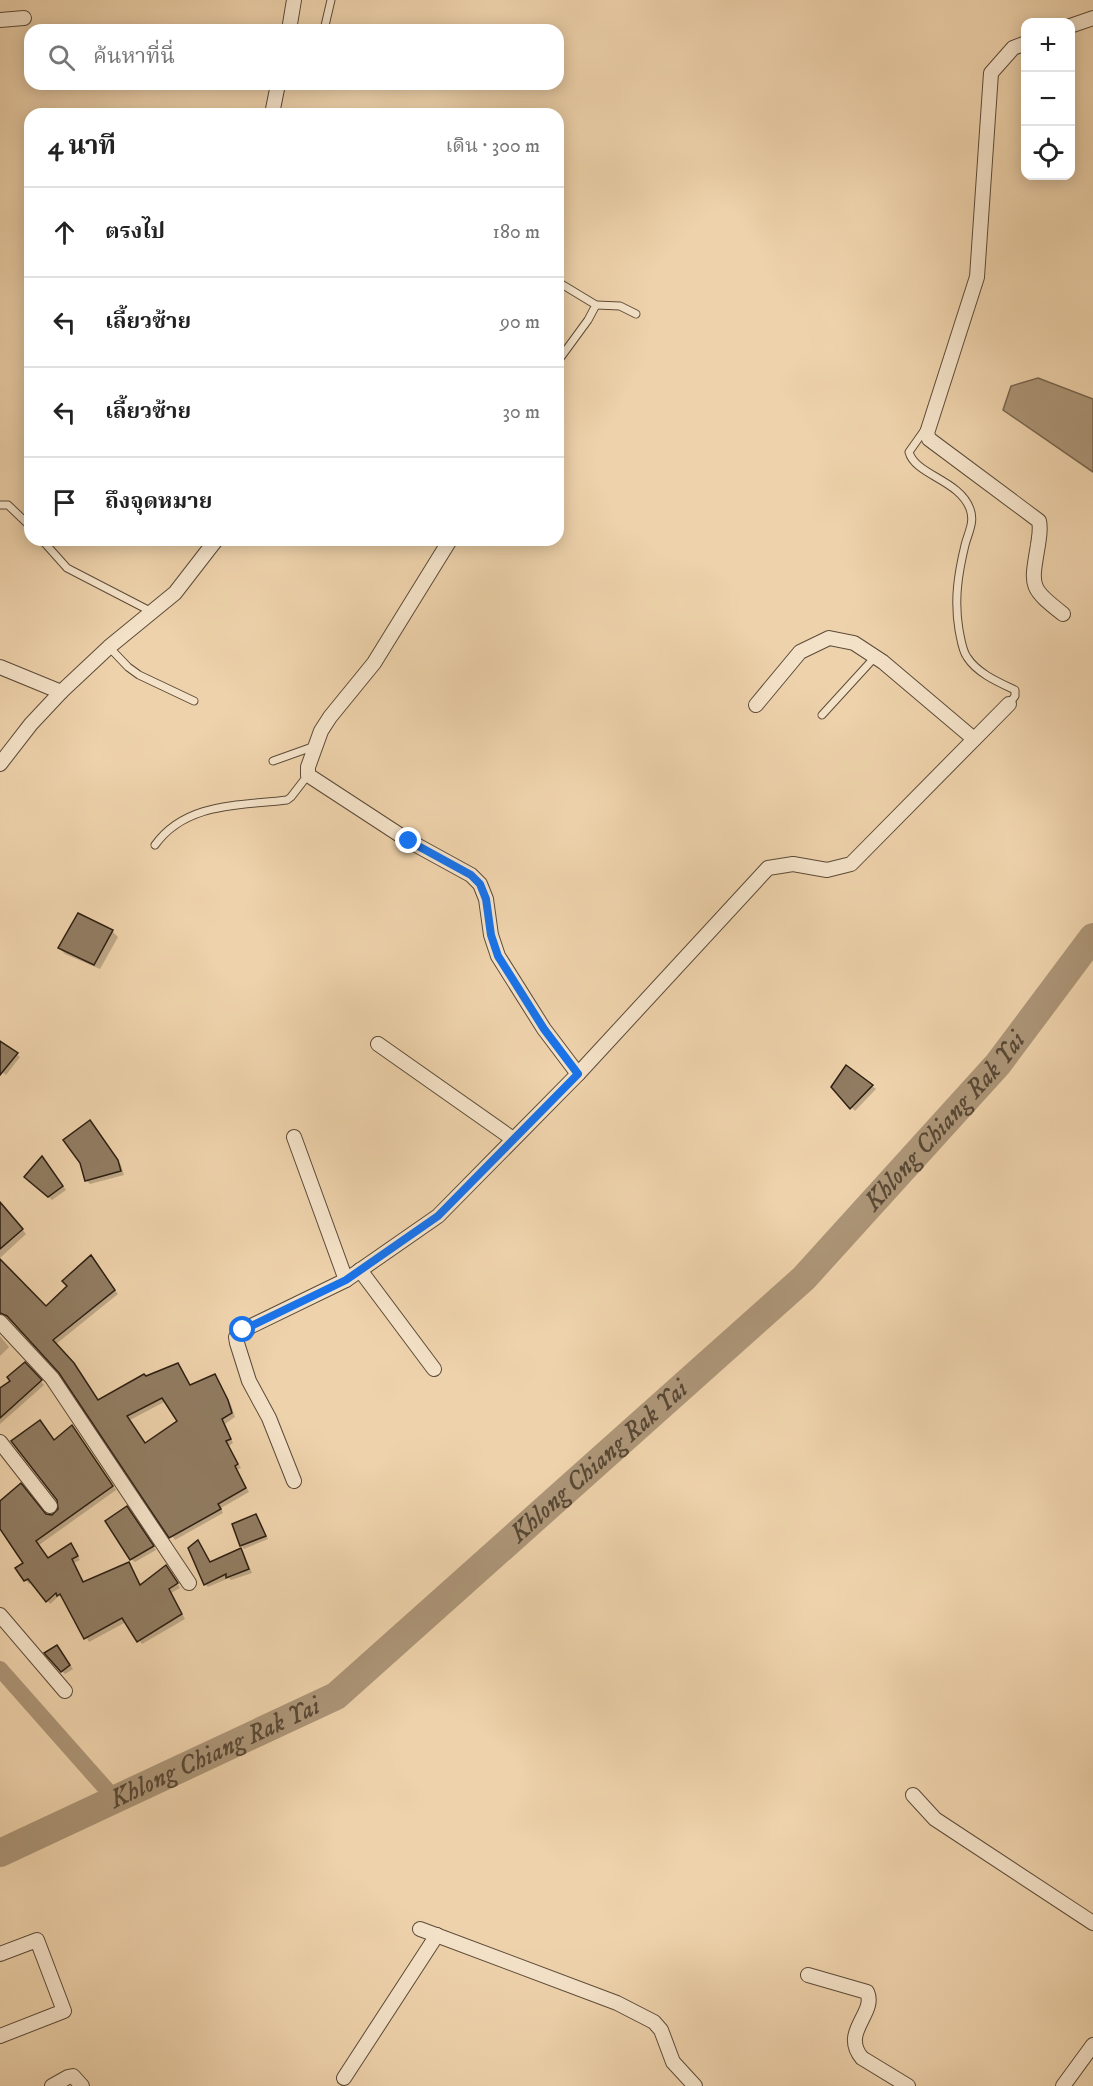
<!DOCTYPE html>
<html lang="th">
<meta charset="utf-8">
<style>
body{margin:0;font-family:"IM FELL DW Pica","Noto Serif Thai",serif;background:#f6f6f6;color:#222}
.controls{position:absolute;right:18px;top:18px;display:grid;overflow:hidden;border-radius:12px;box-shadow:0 3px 15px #0003}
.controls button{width:54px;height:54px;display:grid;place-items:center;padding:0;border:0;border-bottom:2px solid #e0e0e0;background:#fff;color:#222;font:30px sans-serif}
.stop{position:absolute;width:18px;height:18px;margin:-14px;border:4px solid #1a73e8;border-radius:50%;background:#fff}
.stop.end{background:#1a73e8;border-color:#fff;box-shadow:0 2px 6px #0008}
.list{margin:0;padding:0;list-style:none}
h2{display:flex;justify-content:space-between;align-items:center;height:78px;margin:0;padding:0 24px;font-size:26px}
h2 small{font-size:20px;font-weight:400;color:#767676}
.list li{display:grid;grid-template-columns:39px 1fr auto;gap:18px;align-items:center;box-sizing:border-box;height:90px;padding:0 24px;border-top:2px solid #e0e0e0}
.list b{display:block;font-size:22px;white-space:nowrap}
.list em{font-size:20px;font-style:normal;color:#767676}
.icon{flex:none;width:33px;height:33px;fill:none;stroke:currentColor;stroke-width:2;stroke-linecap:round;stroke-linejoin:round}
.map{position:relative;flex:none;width:1093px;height:2086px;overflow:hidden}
.search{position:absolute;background:#fff;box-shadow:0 3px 15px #0003;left:24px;top:24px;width:540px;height:66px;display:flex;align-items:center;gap:15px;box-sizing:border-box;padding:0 21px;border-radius:18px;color:#767676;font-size:22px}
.panel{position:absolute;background:#fff;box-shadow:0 3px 15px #0003;left:24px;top:108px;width:540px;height:438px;border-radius:18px}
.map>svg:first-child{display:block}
.water{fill:#ac9577;stroke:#79654f;stroke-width:1.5}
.shadow{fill:#0003;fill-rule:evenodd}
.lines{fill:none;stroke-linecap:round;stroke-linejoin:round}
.canal{stroke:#ac9577;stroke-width:16}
.river{stroke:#ac9577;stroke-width:28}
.building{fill:#917c62;stroke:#2c1e12;stroke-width:1.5;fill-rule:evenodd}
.service-casing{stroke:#5c4b38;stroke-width:9}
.minor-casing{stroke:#5c4b38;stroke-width:16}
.service{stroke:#f4e2c8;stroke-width:7}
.minor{stroke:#f4e2c8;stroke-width:14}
.route{stroke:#1a73e8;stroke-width:8}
.labels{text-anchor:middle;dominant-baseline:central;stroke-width:6;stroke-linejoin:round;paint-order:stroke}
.water-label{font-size:26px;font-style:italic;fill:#594835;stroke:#f4e2c8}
</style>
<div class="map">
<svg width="1093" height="2086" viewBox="0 0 1093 2086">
<rect width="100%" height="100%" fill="#eed2ab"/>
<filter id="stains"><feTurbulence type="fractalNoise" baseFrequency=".00333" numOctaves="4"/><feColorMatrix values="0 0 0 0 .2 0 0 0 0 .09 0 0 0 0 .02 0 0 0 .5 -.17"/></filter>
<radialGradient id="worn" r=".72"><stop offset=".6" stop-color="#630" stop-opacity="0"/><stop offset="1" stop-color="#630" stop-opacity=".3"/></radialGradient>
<polygon class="water" points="1038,378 1093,399 1093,472 1003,410 1011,386"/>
<g class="shadow">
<polygon points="112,931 118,937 100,969 65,954 59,948"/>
<polygon points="0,1043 20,1057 6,1075 0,1070"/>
<polygon points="872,1086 876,1089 855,1111 833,1087"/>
<polygon points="93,1126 121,1165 124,1175 90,1184 86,1180"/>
<polygon points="45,1161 66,1190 52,1200 29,1180"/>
<polygon points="9,1213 26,1234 0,1258 0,1214"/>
<path d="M0 1258 29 1292 46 1308 95 1261 118 1294 56 1344 78 1369 99 1401 146 1377 178 1365 191 1386 214 1376 231 1405 235 1417 225 1424 233 1443 229 1446 241 1468 237 1470 249 1492 221 1508 223 1513 175 1540 61 1372 12 1319 7 1316 0 1318ZM166 1401 180 1421 146 1444 130 1420Z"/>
<polygon points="0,1336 9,1347 0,1356"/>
<polygon points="25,1364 44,1385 0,1424 0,1390 12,1381"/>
<polygon points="72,1427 116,1490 39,1545 49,1560 74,1549 80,1560 74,1563 85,1583 129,1564 142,1586 169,1570 180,1588 171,1593 185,1619 142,1644 126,1622 89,1642 63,1598 59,1596 50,1604 32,1582 29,1584 17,1568 25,1563 0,1527 0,1501 51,1517 57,1514 61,1505 55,1442"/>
<polygon points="130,1512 156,1550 135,1562 131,1559"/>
<polygon points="256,1516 268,1539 244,1549 241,1545"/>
<polygon points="198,1542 211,1563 241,1550 244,1554 252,1573 231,1580 229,1578 208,1587 205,1584"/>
<polygon points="60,1650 73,1669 65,1674 62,1671"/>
</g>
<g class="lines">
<polyline class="canal" points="0,1669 115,1799"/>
<path class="river" id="s1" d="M0 1853 336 1696 804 1278 998 1064 1093 937"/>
</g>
<g class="building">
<polygon points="78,913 113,930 94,965 58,948"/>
<polygon points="0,1041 18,1053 0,1075"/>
<polygon points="846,1065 873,1085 850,1109 831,1087"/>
<polygon points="90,1120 118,1160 121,1171 85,1181 80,1163 63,1140"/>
<polygon points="42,1156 63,1186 48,1197 24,1177"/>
<polygon points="0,1202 23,1229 0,1249"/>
<path d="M91 1255 115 1290 53 1340 74 1363 98 1400 144 1374 146 1376 178 1363 190 1385 215 1374 228 1400 232 1413 222 1419 231 1439 226 1441 238 1464 235 1466 246 1488 218 1504 221 1509 169 1538 59 1373 7 1316 0 1313V1259L46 1306 67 1286 62 1281ZM162 1398 177 1421 145 1443 127 1416Z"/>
<polygon points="25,1362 42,1380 0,1418 0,1388 10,1381 7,1377"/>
<polygon points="40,1420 54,1440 72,1425 113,1486 36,1541 48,1558 71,1543 78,1556 72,1559 83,1582 129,1562 140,1585 166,1565 178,1583 169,1589 182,1614 137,1642 122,1618 84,1639 60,1594 57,1596 56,1593 46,1602 28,1579 24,1581 15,1568 23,1563 0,1529 0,1501 21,1483 46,1514 52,1515 58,1509 57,1500 11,1441"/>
<polygon points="127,1506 154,1546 130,1560 105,1521"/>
<polygon points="256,1514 266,1536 240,1546 232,1524"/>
<polygon points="198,1540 210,1562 241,1548 249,1569 226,1578 226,1574 204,1585 188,1548"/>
<polygon points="57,1645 70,1665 61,1672 44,1653"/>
</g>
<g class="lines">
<g class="service-casing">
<g id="service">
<polyline points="324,30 331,0"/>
<polyline points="558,282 596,305 588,320 558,361"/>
<polyline points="596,305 620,306 636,314"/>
<path d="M926 428 909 452C915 475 960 480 970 509 975 522 968 533 965 545 958 574 954 600 959 630 961 639 962 650 967 657 977 673 998 682 1015 690V696L1009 704"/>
<polyline points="0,505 8,505 30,526"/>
<polyline points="42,540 67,568 152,612"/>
<polyline points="109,647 128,667 139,675 194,701"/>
<polyline points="822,715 875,657"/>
<polyline points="273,761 315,746"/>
<path d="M155 845C186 802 239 806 287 800L291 797 308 775"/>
</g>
</g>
<g class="minor-casing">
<g id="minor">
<polyline points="0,20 24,18"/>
<polyline points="1070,26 1093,18"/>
<polyline points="289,30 294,0"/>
<path d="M1026 43 1013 48 991 73 977 277 927 433 929 439 1039 521C1041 529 1039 537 1038 545 1031 587 1029 587 1063 614"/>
<polyline points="272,114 278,84"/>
<polyline points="450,540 374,663 330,717 321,731 308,767 308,775 409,841 471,875 480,884 486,899 491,935 498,956 544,1029 578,1074"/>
<polyline points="0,667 61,692"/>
<polyline points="756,705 800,652 829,638 854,643 883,662 974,739"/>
<polyline points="0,764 31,724 61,692 109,647 175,593 216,540"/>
<polyline points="378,1044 513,1139"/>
<polyline points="294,1137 346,1280"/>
<polyline points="360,1270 434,1369"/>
<polyline points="0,1322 52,1378 189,1583"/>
<polyline points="0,1442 50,1506"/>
<polyline points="294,1481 269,1418 249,1381 237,1343 236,1337 239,1332 346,1280 438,1216 578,1074 768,868 793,864 827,870 851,864 1009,704"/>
<polyline points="0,1615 65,1691"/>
<polyline points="913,1795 935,1819 1093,1923"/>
<polyline points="420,1929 617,2003 654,2022 661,2030 673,2062 695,2086"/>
<polyline points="0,1954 37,1940 64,2011 0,2036"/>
<path d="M808 1975 867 1992C877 2013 840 2032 862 2058L908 2086"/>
<polyline points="344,2078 437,1935"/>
<polyline points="52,2086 68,2077 73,2076 82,2086"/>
<polyline points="1063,2086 1093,2045"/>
</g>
</g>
<use href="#service" class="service"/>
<use href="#minor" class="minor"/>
</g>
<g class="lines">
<polyline class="route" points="243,1330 346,1280 438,1216 578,1074 544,1029 498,956 491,935 486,899 480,884 471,875 409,841"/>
</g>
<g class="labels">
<g class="water-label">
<text stroke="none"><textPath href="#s1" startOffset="1209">Khlong Chiang Rak Yai</textPath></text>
<text stroke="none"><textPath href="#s1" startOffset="723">Khlong Chiang Rak Yai</textPath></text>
<text stroke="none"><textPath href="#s1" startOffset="237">Khlong Chiang Rak Yai</textPath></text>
</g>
</g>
<rect width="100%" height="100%" filter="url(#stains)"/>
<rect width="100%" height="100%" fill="url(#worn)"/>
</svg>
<div class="controls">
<button>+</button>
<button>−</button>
<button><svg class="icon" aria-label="locate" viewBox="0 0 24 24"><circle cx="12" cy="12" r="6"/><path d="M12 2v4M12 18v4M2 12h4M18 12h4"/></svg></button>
</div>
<div class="stop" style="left:243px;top:1330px"></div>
<div class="stop end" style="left:409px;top:841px"></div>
<div class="search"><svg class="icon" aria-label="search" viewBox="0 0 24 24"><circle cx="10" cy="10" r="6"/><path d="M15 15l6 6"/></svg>ค้นหาที่นี่</div>
<section class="panel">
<h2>4 นาที<small>เดิน · 300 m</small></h2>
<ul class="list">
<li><svg class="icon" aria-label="ahead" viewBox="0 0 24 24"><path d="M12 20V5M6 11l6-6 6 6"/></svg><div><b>ตรงไป</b></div><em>180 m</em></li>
<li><svg class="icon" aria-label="left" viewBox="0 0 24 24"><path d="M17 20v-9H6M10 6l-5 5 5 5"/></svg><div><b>เลี้ยวซ้าย</b></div><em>90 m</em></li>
<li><svg class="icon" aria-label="left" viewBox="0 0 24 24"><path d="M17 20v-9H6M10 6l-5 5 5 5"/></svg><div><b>เลี้ยวซ้าย</b></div><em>30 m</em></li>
<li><svg class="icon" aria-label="arrive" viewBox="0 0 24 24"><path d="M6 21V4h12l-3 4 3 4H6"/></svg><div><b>ถึงจุดหมาย</b></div></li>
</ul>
</section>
</div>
